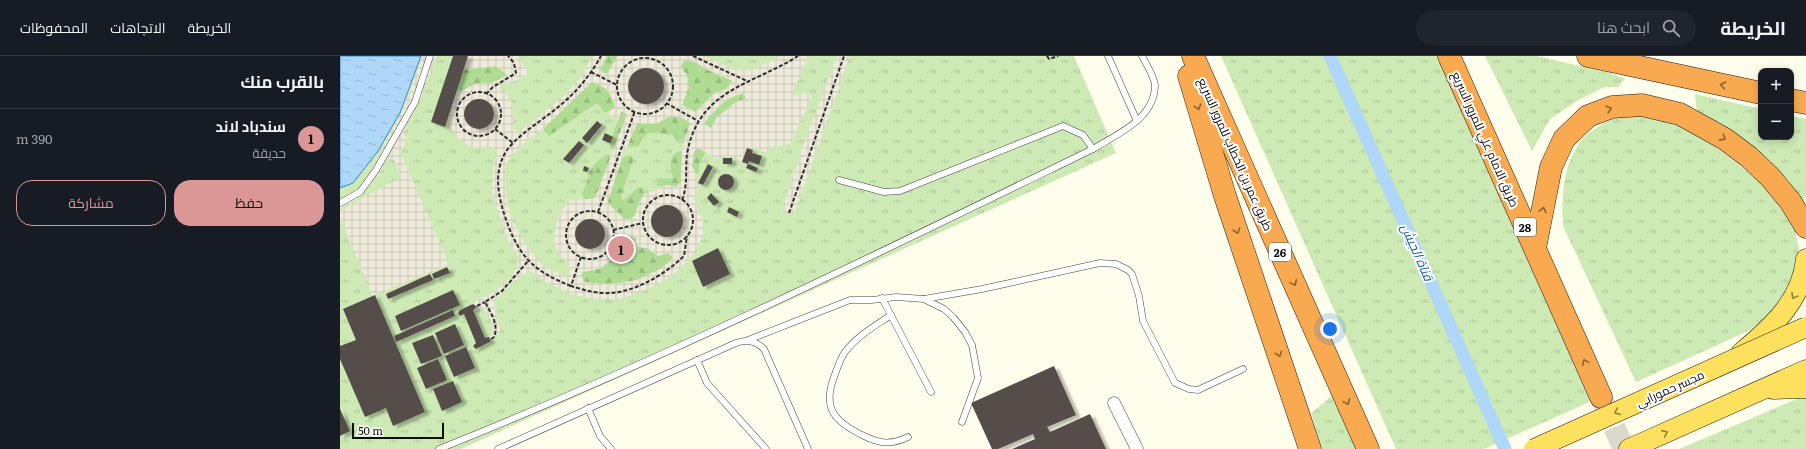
<!DOCTYPE html>
<html lang="ar">
<meta charset="utf-8">
<style>
body{margin:0;font-family:Literata,Cairo,serif;background:#20242c;color:#f1f3f6;direction:rtl}
.controls{position:absolute;right:12px;top:12px;display:grid;overflow:hidden;border-radius:8px;box-shadow:0 2px 10px #0003}
.controls button{width:36px;height:36px;display:grid;place-items:center;padding:0;border:0;border-bottom:1px solid #363941;background:#171b24;color:#f1f3f6;font:20px sans-serif}
.scale{position:absolute;left:12px;bottom:10px;width:92px;box-sizing:border-box;padding-left:4px;border:2px solid #0c0c0c;border-top:0;font-size:11px;line-height:14px;white-space:nowrap;color:#0c0c0c;-webkit-text-stroke:3px #fff;paint-order:stroke}
.you{position:absolute;left:990px;top:273px;width:14px;height:14px;margin:-10px;border:3px solid #fff;border-radius:50%;background:#1a73e8;box-shadow:0 0 0 6px #1a73e833}
.badge{display:grid;place-items:center;width:26px;height:26px;border-radius:50%;background:#db9696;color:#111;font-size:13px;font-weight:700}
.pin{position:absolute;translate:-50% -50%;border:2px solid #fff;box-shadow:0 1px 4px #0006}
.list{margin:0;padding:0;list-style:none}
h2{display:flex;justify-content:space-between;align-items:center;height:52px;margin:0;padding:0 16px;font-size:17px}
h2 small{font-size:13px;font-weight:400;color:#9ea1a6}
.list li{display:grid;grid-template-columns:26px 1fr auto;gap:12px;align-items:center;box-sizing:border-box;height:60px;padding:0 16px;border-top:1px solid #363941}
.list b{display:block;font-size:15px;white-space:nowrap}
.list p{margin:0;font-size:13px;white-space:nowrap;color:#9ea1a6}
.list em{font-size:13px;font-style:normal;color:#9ea1a6}
.actions{display:flex;gap:8px;padding:12px 16px}
.actions a{flex:1;padding:9px 0;border:1px solid #db9696;border-radius:16px;text-align:center;font-size:14px;color:#db9696}
.actions .main{background:#db9696;color:#111}
.icon{flex:none;width:22px;height:22px;fill:none;stroke:currentColor;stroke-width:2;stroke-linecap:round;stroke-linejoin:round}
.map{position:relative;flex:none;width:1466px;height:393px;overflow:hidden;direction:ltr}
header{display:flex;align-items:center;gap:24px;box-sizing:border-box;height:56px;padding:0 20px;background:#171b24;border-bottom:1px solid #363941}
header strong{font-size:19px}
nav{display:flex;gap:22px;margin-inline-start:auto;font-size:14px}
.search{width:280px;height:36px;background:#20242c;display:flex;align-items:center;gap:10px;box-sizing:border-box;padding:0 14px;border-radius:22px;color:#9ea1a6;font-size:15px}
main{display:flex}
aside{flex:1;background:#171b24}
.map>svg:first-child{display:block}
.grass{fill:url(#grass-tufts)}
.forest{fill:url(#forest-firs)}
.plaza{fill:url(#plaza-grid);fill-rule:evenodd}
.water{fill:url(#water-ripples);stroke:#3487d1}
.lines{fill:none;stroke-linecap:round;stroke-linejoin:round}
.canal{stroke:#afd8f8;stroke-width:13}
.building{fill:#554e48;filter:url(#shadow)}
.motorway-tunnel{stroke:#dbd9ca;stroke-width:22;stroke-dasharray:22 11;stroke-linecap:butt}
.service-casing{stroke:#3f3f3f;stroke-width:7}
.minor-casing{stroke:#3f3f3f;stroke-width:13}
.primary-casing{stroke:#1d1d1d;stroke-width:21}
.motorway-casing{stroke:#1d1d1d;stroke-width:23}
.path{stroke:#2e2e2e;stroke-width:2;stroke-dasharray:4 2;stroke-linecap:butt}
.service{stroke:#fff;stroke-width:6}
.minor{stroke:#fff;stroke-width:12}
.primary{stroke:#fde15e;stroke-width:20}
.motorway{stroke:#f9a950;stroke-width:22}
.primary-bridge-casing{stroke:#1d1d1d;stroke-width:21;stroke-linecap:butt}
.primary-bridge{stroke:#fde15e;stroke-width:20}
.oneway{stroke:#8e6231}
.oneway2{stroke:#918139}
.labels{text-anchor:middle;dominant-baseline:central;stroke-width:4;stroke-linejoin:round;paint-order:stroke}
.shield{fill:#fff;stroke:#555;stroke-width:1}
.shield-label{font-size:11px;font-weight:bold;fill:#0c0c0c}
.street-label{font-size:12px;fill:#0c0c0c;stroke:#fff}
.water-label{font-size:13px;font-style:italic;fill:#1259a1;stroke:#fff}
</style>
<header>
<strong>الخريطة</strong>
<div class="search"><svg class="icon" aria-label="search" viewBox="0 0 24 24"><circle cx="10" cy="10" r="6"/><path d="M15 15l6 6"/></svg>ابحث هنا</div>
<nav><a>الخريطة</a><a>الاتجاهات</a><a>المحفوظات</a></nav>
</header>
<main>
<div class="map">
<svg width="1466" height="393" viewBox="0 0 1466 393">
<defs>
<pattern id="grass-tufts" width="24" height="20" patternUnits="userSpaceOnUse"><rect width="24" height="20" fill="#cdeab5"/><path d="M3 7l-1-3M5 7V3M7 7l1-3M15 17l-1-3M17 17v-4M19 17l1-3" fill="none" stroke="#afc89a"/></pattern>
<pattern id="forest-firs" width="22" height="20" patternUnits="userSpaceOnUse"><rect width="22" height="20" fill="#afdb93"/><path d="M5 1l3.5 6h-7zM16 11l3.5 6h-7z" fill="#95bb7e"/></pattern>
<pattern id="plaza-grid" width="8" height="8" patternUnits="userSpaceOnUse"><rect width="8" height="8" fill="#eeebdb"/><path d="M0 4h8M4 0v8" fill="none" stroke="#cbc8bb"/></pattern>
<pattern id="water-ripples" width="26" height="14" patternUnits="userSpaceOnUse"><rect width="26" height="14" fill="#afd8f8"/><path d="M2 4q2-2 4 0t4 0M15 11q2-2 4 0t4 0" fill="none" stroke="#95b8d3"/></pattern>
<filter id="shadow"><feDropShadow dx="4.5" dy="2.5" stdDeviation="1" flood-color="#0004"/></filter>
</defs>
<rect width="100%" height="100%" fill="#fffdec"/>
<g class="grass">
<polygon points="81,0 734,0 776,97 121,393 0,393 0,132 13,127 38,95 60,57"/>
<polygon points="881,0 1100,0 1254,344 1144,393 1056,393"/>
<polygon points="1145,0 1197,0 1270,17 1285,23 1278,31 1264,31 1237,45 1210,63 1192,95"/>
<polygon points="1355,38 1421,53 1421,81 1451,81 1451,60 1466,63 1466,139 1464,146 1448,124 1431,109 1357,57"/>
<path d="M1290 55 1318 58 1368 85 1421 126 1444 150 1454 170 1459 193 1458 211 1455 225 1428 261 1406 276 1296 326 1223 170C1221 141 1223 110 1240 86 1251 72 1274 62 1290 55Z"/>
<polygon points="992,340 1019,393 982,393 971,357"/>
<polygon points="1464,340 1466,340 1466,393 1339,393"/>
</g>
<g class="forest">
<polygon points="267,0 278,0 267,18 263,17 260,13"/>
<path d="M345 4C354 3 378 21 391 24L392 26 386 33 375 37 355 56 342 49C343 40 349 33 348 23 347 14 336 13 345 4Z"/>
<polygon points="156,10 165,16 166,20 151,27 145,26 121,35 117,32 124,14"/>
<path d="M252 26C264 28 273 39 275 51L265 57 257 47 209 80 204 75V70Z"/>
<path d="M403 37 407 42 396 46 371 72 364 68C375 51 383 43 403 37Z"/>
<polygon points="281,55 287,58 274,94 270,92 270,87"/>
<path d="M330 60 343 62 350 67C347 75 347 86 337 85L332 78C314 80 309 68 299 90L289 91 288 89 297 67 316 68Z"/>
<polygon points="358,92 362,93 365,97 359,109 359,116 356,118 352,110 354,95"/>
<path d="M340 95H342L341 126 336 131 330 129 317 130V126L319 122 331 123 333 121C330 111 328 98 340 95Z"/>
<polygon points="267,98 272,101 255,142 244,144 242,138 254,108"/>
<path d="M289 99 292 101 293 104 281 141 283 144 285 143 299 131 302 132 304 139C303 142 300 144 299 148 295 156 296 164 284 163L269 148 268 145 282 102Z"/>
<path d="M291 181 297 182 304 192H307L318 200 328 197 333 201C318 225 271 231 245 226L242 221V216L259 213 271 204H276L283 196 282 190 285 183Z"/>
</g>
<g class="plaza">
<polygon points="82,0 96,0 82,40 63,78 67,81 61,98 109,208 33,240 0,161 0,155 61,121 54,104 48,102 38,120 16,144 0,153 0,143 18,132 33,111 67,44"/>
<path d="M128 0H178L189 17 175 25 162 28 159 32 167 38 172 48 174 73 179 76 226 38 241 21 253 0H267L260 13 263 17 267 18 278 0H364L393 13 404 14H411L442 0H468L452 39 469 37 472 42 450 88 434 91 429 93 427 97 408 90 402 106 394 101 387 100 377 103 358 92 354 95 352 110 356 118 358 135 354 143 363 166V178L356 195 338 215 319 228 302 235 283 242 264 244 233 239 203 224 192 216H189L181 219 153 246 160 274 155 283 151 285 149 281 154 277 151 263 143 251 138 253 136 250 133 248 136 245 149 239 168 225 177 212 179 201 171 191 164 175 152 135 153 112 158 98 157 94 153 91 137 92 129 90 122 86 113 75 110 64 112 49 121 35 137 27H151L166 20V18L156 10 124 14ZM345 4 355 6 366 13 391 24 392 26 386 33 375 37 369 42 360 53 355 56 342 49 349 31 347 20 341 12V9ZM306 12 312 13 321 21 324 33 317 44 306 48 300 47 290 39 288 27 294 17ZM252 26 257 27 268 34 275 49 274 53 267 57 278 64 281 56 287 58 255 142 229 145 218 160 214 181 215 189 219 197 229 210 230 216 228 219H223L203 210 184 186 171 161 167 145 165 114 166 107 176 95 190 82 203 73ZM403 37 406 43 396 46 377 61 371 72 364 68 369 61 385 44ZM136 44 146 46 153 54 152 65 144 72H134L126 65 124 60 127 49ZM330 60 343 62 350 67 342 95 341 126 336 131 326 129 304 139 299 146 295 160 290 163H284L269 148 268 145 282 102 297 67 316 68ZM328 149 335 151 340 155 343 162V169L339 175 333 180 326 181 320 179 314 174 311 168V160L315 154 321 150ZM252 163 262 169 265 179 260 189 250 193 245 192 237 185 236 174 242 166ZM291 181 297 182 295 187 298 191 307 192 315 198 318 200 328 197 333 201 331 205 318 214 297 224 271 229 245 226 242 221V216L259 213 271 204 282 203 284 200 282 190 285 183Z"/>
<polygon points="497,0 510,0 454,159 442,154 464,87"/>
</g>
<polygon class="water" points="0,0 81,0 60,57 38,95 13,127 0,132"/>
<g class="lines">
<polyline class="canal" points="990,0 1165,393"/>
</g>
<g class="building">
<polygon points="113,0 128,0 105,71 91,66"/>
<circle cx="306" cy="30" r="18"/>
<circle cx="139" cy="58" r="15"/>
<polygon points="257,65 262,69 247,87 242,82"/>
<polygon points="265,77 273,81 270,87 262,84"/>
<polygon points="239,85 244,89 229,107 223,103"/>
<polygon points="407,92 413,94 412,97 422,100 419,109 409,105 408,108 418,112 416,116 406,112 408,108 402,106"/>
<rect x="383" y="102" width="9" height="6"/>
<polygon points="368,108 373,111 363,129 358,127"/>
<polygon points="244,110 249,112 247,116 243,115"/>
<circle cx="386" cy="126" r="8"/>
<polygon points="371,137 379,146 374,150 367,142"/>
<circle cx="327" cy="165" r="16"/>
<polygon points="389,151 399,156 397,161 387,156"/>
<circle cx="250" cy="178" r="15"/>
<polygon points="378,192 390,218 363,231 352,205"/>
<polygon points="107,211 110,217 94,223 92,218"/>
<polygon points="90,218 93,224 48,243 46,238"/>
<polygon points="113,234 120,249 61,275 55,260"/>
<polygon points="35,239 85,356 53,370 46,352 25,361 0,303 0,290 16,284 3,253"/>
<polygon points="133,248 137,251 133,254 145,282 149,281 151,285 136,293 133,290 136,287 124,258 120,260 118,257 120,254"/>
<polygon points="113,254 115,260 56,286 54,280"/>
<polygon points="115,268 124,289 104,298 95,277"/>
<polygon points="93,279 102,300 81,308 72,287"/>
<polygon points="126,291 135,312 114,321 105,300"/>
<polygon points="98,303 107,324 86,333 77,312"/>
<polygon points="714,310 736,359 707,371 710,376 750,358 766,393 672,393 695,383 693,378 658,393 652,393 631,347"/>
<polygon points="113,325 122,346 102,355 93,333"/>
<polygon points="0,353 10,375 0,380"/>
</g>
<g class="lines">
<polyline class="motorway-tunnel" points="1261,341 1284,393"/>
<g class="service-casing">
<g id="service">
<polyline points="768,0 797,65"/>
<polyline points="499,124 544,136 560,135 723,70 743,79 753,93"/>
<polyline points="0,147 20,136 36,114 75,46 90,0"/>
<polyline points="542,242 591,336"/>
<polyline points="584,243 642,233 760,207 776,208 788,214 792,218 799,240 803,265 835,327 849,333 858,334 903,313"/>
<path d="M551 259C535 270 517 280 505 296 500 303 497 313 494 321 482 353 495 366 524 380 541 388 551 389 568 381"/>
<polyline points="408,284 510,244 532,244 556,241 584,243 604,253 613,261 625,276 632,289 638,322 622,366"/>
<polyline points="357,304 367,327 426,393"/>
<polyline points="248,352 260,380 271,393"/>
<path d="M99 393C322 304 537 198 753 93 777 78 815 63 815 29 814 20 806 8 802 0"/>
<path d="M158 393 396 287C407 283 416 285 424 293L468 393"/>
</g>
</g>
<g class="minor-casing">
<polyline id="minor" points="774,347 797,393"/>
</g>
<g class="primary-casing">
<g id="primary">
<path d="M1401 297C1431 272 1462 245 1466 203"/>
<polyline points="1433,333 1466,332"/>
<polyline points="1289,393 1466,314"/>
</g>
</g>
<g class="motorway-casing">
<g id="motorway">
<polyline points="853,0 1028,393"/>
<polyline points="1109,0 1261,341"/>
<polyline points="1248,0 1421,37"/>
<polyline points="849,20 885,140 970,393"/>
<polyline points="1451,44 1466,47"/>
<polyline points="1195,192 1211,111 1224,83 1248,60 1272,51 1302,49 1340,58 1385,83 1409,101 1430,121 1450,145 1466,171"/>
</g>
</g>
<g class="path">
<polyline points="353,0 407,25"/>
<polyline points="707,0 709,3 718,0"/>
<circle cx="305" cy="30" r="28"/>
<polyline points="251,16 277,29"/>
<circle cx="139" cy="58" r="22"/>
<polyline points="146,38 153,31 176,17 174,7 168,0"/>
<polyline points="326,47 358,65"/>
<polyline points="155,73 173,87"/>
<circle cx="328" cy="164" r="25"/>
<path d="M342 144C349 127 344 110 348 93 361 33 414 28 458 0"/>
<circle cx="250" cy="179" r="24"/>
<polyline points="258,156 295,55"/>
<polyline points="449,157 504,0"/>
<polyline points="273,174 303,167"/>
<path d="M241 201 231 230C241 233 251 236 261 237 291 239 323 220 344 200L347 180"/>
<path d="M231 230C198 217 181 204 168 169 158 142 150 110 173 87 188 72 207 61 223 47 239 33 251 18 261 0"/>
<polyline points="137,250 145,246"/>
<path d="M151 283 154 281C159 269 151 257 145 246L162 235 188 205"/>
</g>
<use href="#service" class="service"/>
<use href="#minor" class="minor"/>
<use href="#primary" class="primary"/>
<use href="#motorway" class="motorway"/>
<g class="primary-bridge-casing">
<polyline id="primary-bridge" points="1194,393 1466,271"/>
</g>
<use href="#primary-bridge" class="primary-bridge"/>
</g>
<defs><path id="oneway-chevron" d="M-2-3.5L2.5 0L-2 3.5" fill="none" stroke-width="1.6" stroke-linecap="round" stroke-linejoin="round"/></defs>
<g class="oneway">
<use href="#oneway-chevron" transform="translate(1383 29) rotate(-168)"/>
<use href="#oneway-chevron" transform="translate(858 51) rotate(73)"/>
<use href="#oneway-chevron" transform="translate(1269 53) rotate(-16)"/>
<use href="#oneway-chevron" transform="translate(1383 82) rotate(32)"/>
<use href="#oneway-chevron" transform="translate(1203 154) rotate(-77)"/>
<use href="#oneway-chevron" transform="translate(897 175) rotate(71)"/>
<use href="#oneway-chevron" transform="translate(954 227) rotate(66)"/>
<use href="#oneway-chevron" transform="translate(939 298) rotate(71)"/>
<use href="#oneway-chevron" transform="translate(1245 306) rotate(-114)"/>
<use href="#oneway-chevron" transform="translate(1007 346) rotate(66)"/>
</g>
<g class="oneway2">
<use href="#oneway-chevron" transform="translate(1454 240) rotate(121)"/>
<use href="#oneway-chevron" transform="translate(1277 356) rotate(156)"/>
<use href="#oneway-chevron" transform="translate(1325 377) rotate(-24)"/>
</g>
<g class="labels">
<g class="shield">
<rect x="1174" y="162" width="22" height="18" rx="3"/>
<rect x="929" y="187" width="22" height="18" rx="3"/>
</g>
<g class="shield-label">
<text x="1185" y="171">28</text>
<text x="940" y="196">26</text>
</g>
<g class="street-label">
<text transform="translate(1146 83) rotate(66)">طريق الامام علي للمرور السريع</text>
<text transform="translate(896 98) rotate(66)">طريق عمر بن الخطاب للمرور السريع</text>
<text transform="translate(1330 332) rotate(-24)">مجسر حمورابي</text>
</g>
<g class="water-label">
<text transform="translate(1078 196) rotate(66)">قناة الجيش</text>
</g>
</g>
</svg>
<div class="controls">
<button>+</button>
<button>−</button>
</div>
<div class="scale">50 m</div>
<div class="you"></div>
<div class="pin badge" style="left:281px;top:193px">1</div>
</div>
<aside>
<h2>بالقرب منك<small></small></h2>
<ul class="list">
<li><span class="badge">1</span><div><b>سندباد لاند</b><p>حديقة</p></div><em>390 m</em></li>
</ul>
<div class="actions"><a class="main">حفظ</a><a>مشاركة</a></div>
</aside>
</main>
